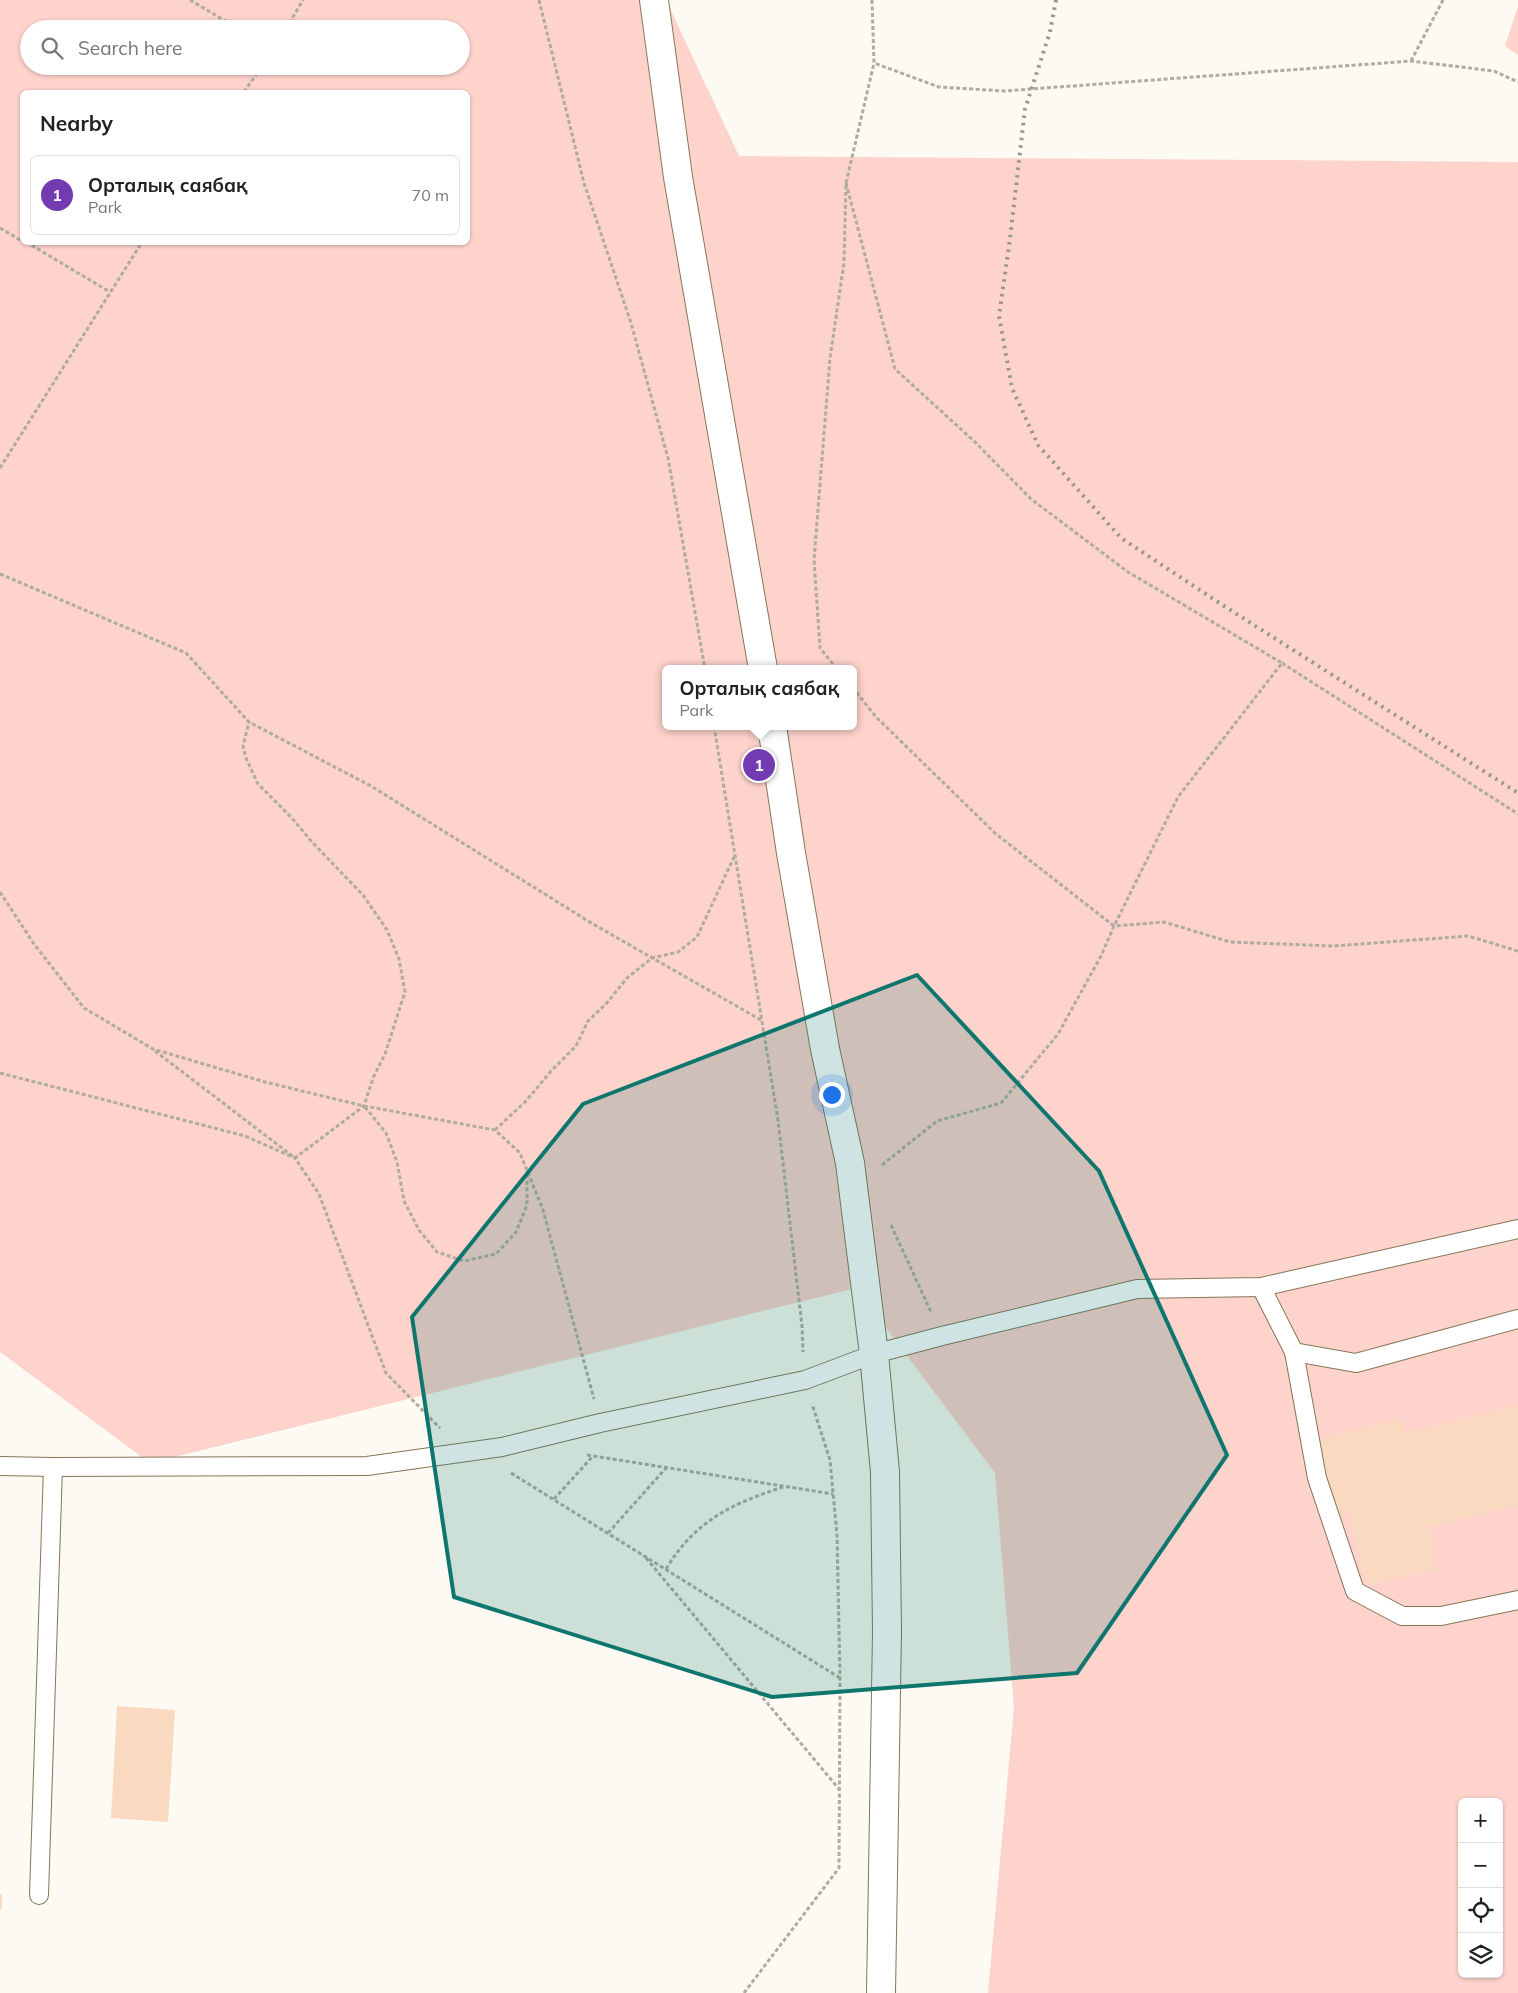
<!DOCTYPE html>
<meta charset="utf-8">
<style>
body{margin:0;font-family:Mulish,sans-serif;background:#f6f6f6;color:#222}
.controls{position:absolute;right:15px;bottom:15px;display:grid;overflow:hidden;border-radius:8px;box-shadow:0 1px 4px #0004}
.controls button{width:45px;height:45px;display:grid;place-items:center;padding:0;border:0;border-bottom:1px solid #e0e0e0;background:#fff;color:#222;font:25px sans-serif}
.you{position:absolute;left:831px;top:1094px;width:18px;height:18px;margin:-12px;border:4px solid #fff;border-radius:50%;background:#1a73e8;box-shadow:0 0 0 8px #1a73e833}
.badge{display:grid;place-items:center;width:32px;height:32px;border-radius:50%;background:#733bb2;color:#fff;font-size:16px;font-weight:700}
.pin{position:absolute;translate:-50% -50%;border:2px solid #fff;box-shadow:0 1px 5px #0006}
.popup{position:absolute;left:662px;top:665px;width:195px;height:65px;box-sizing:border-box;display:grid;place-content:center;border-radius:8px;background:#fff;filter:drop-shadow(0 1px 4px #0005);font-size:16px;white-space:nowrap;color:#767676}
.popup b{font-size:19px;color:#222}
.popup::after{content:'';position:absolute;left:50%;top:100%;margin-left:-10px;border:10px solid transparent;border-top-color:#fff}
.list{margin:0;padding:0;list-style:none}
h2{display:flex;justify-content:space-between;align-items:center;height:65px;margin:0;padding:0 20px;font-size:21px}
h2 small{font-size:16px;font-weight:400;color:#767676}
.list li{display:grid;grid-template-columns:32px 1fr auto;gap:15px;align-items:center;box-sizing:border-box;height:80px;margin:0 10px 10px;padding:0 10px;border:1px solid #e0e0e0;border-radius:8px}
.list b{display:block;font-size:19px;white-space:nowrap}
.list p{margin:0;font-size:16px;white-space:nowrap;color:#767676}
.list em{font-size:16px;font-style:normal;color:#767676}
.icon{flex:none;width:28px;height:28px;fill:none;stroke:currentColor;stroke-width:2;stroke-linecap:round;stroke-linejoin:round}
.map{position:relative;flex:none;width:1518px;height:1993px;overflow:hidden}
.search{position:absolute;background:#fff;box-shadow:0 1px 4px #0004;left:20px;top:20px;width:450px;height:55px;display:flex;align-items:center;gap:12px;box-sizing:border-box;padding:0 18px;border-radius:28px;color:#767676;font-size:19px}
.panel{position:absolute;background:#fff;box-shadow:0 1px 4px #0004;left:20px;top:90px;width:450px;height:155px;border-radius:8px}
.map>svg:first-child{display:block}
.green{fill:#fed3cc;fill-rule:evenodd}
.building{fill:#fad9c1}
.lines{fill:none;stroke-linecap:round;stroke-linejoin:round}
.lane-casing{stroke:#847657;stroke-width:20}
.secondary-casing{stroke:#847657;stroke-width:30}
.path{stroke:#afaba1;stroke-width:3;stroke-dasharray:4 2.5;stroke-linecap:butt}
.lane{stroke:#fff;stroke-width:18}
.secondary{stroke:#fff;stroke-width:28}
.rail{stroke:#9a968b;stroke-width:4;stroke-dasharray:2.5 5;stroke-linecap:butt}
.marked{fill:#0f766e;fill-opacity:0.2;stroke:#0f766e;stroke-width:4;stroke-linejoin:round}
</style>
<div class="map">
<svg width="1518" height="1993" viewBox="0 0 1518 1993">
<rect width="100%" height="100%" fill="#fdfaf3"/>
<g class="green">
<path d="M0 0H666L739 156 1518 162V1993H988L1014 1708 995 1473 856 1288 150 1463 0 1352ZM29 29H461V66H29ZM22 92H468V242H22ZM665 669H853V726H665ZM1462 1802H1499V1974H1462Z"/>
<polygon points="1518,6 1518,55 1505,46"/>
</g>
<g class="building">
<polygon points="1518,1405 1518,1505 1428,1527 1437,1569 1367,1585 1349,1512 1338,1515 1317,1439 1402,1418 1405,1433"/>
<polygon points="117,1706 175,1710 168,1822 111,1818"/>
<rect x="0" y="1894" width="2" height="15"/>
</g>
<g class="lines">
<g class="lane-casing">
<g id="lane">
<polyline points="1261,1287 1294,1352 1356,1363 1518,1319"/>
<polyline points="1294,1352 1317,1478 1355,1591 1402,1616 1441,1616 1518,1600"/>
<polyline points="0,1466 53,1467"/>
<polyline points="39,1895 53,1467 367,1466 502,1447 600,1423 805,1380 874,1354 942,1336 1137,1289 1261,1287 1518,1229"/>
</g>
</g>
<g class="secondary-casing">
<g id="secondary">
<polyline points="654,0 678,177 763,669"/>
<polyline points="772,726 791,853 825,1049 850,1163 874,1354 885,1472 887,1632 881,1993"/>
</g>
</g>
<g class="path">
<polyline points="190,0 239,29"/>
<polyline points="539,0 584,183 631,323 668,458 705,669"/>
<polyline points="872,0 874,63 939,87 1004,91 1411,61 1494,71 1518,82"/>
<polyline points="286,29 303,0"/>
<polyline points="1411,61 1443,0"/>
<polyline points="244,92 262,66"/>
<polyline points="846,183 895,369 975,442 1031,499 1128,572 1282,663 1178,797 1114,926 996,834 876,717 853,688"/>
<polyline points="0,228 22,241"/>
<polyline points="26,242 110,292"/>
<polyline points="0,468 142,242"/>
<polyline points="0,574 186,653 249,722 371,786 593,924 761,1020"/>
<polyline points="1282,663 1518,814"/>
<polyline points="837,669 820,648 814,560 830,358 844,263 846,183 874,63"/>
<polyline points="714,726 778,1120 802,1326 803,1352"/>
<polyline points="0,892 34,944 84,1008 153,1049 265,1082 364,1106 495,1130 520,1153 543,1210 594,1399"/>
<polyline points="155,1051 295,1158 364,1106 373,1078 385,1054 405,992 399,959 387,930 363,895 311,841 291,817 258,784 246,758 243,746 249,722"/>
<polyline points="0,1073 245,1136 295,1158 319,1194 386,1373 440,1428"/>
<polyline points="365,1107 386,1133 397,1162 404,1201 419,1230 437,1252 464,1261 496,1254 516,1232 527,1205 527,1171"/>
<polyline points="495,1130 526,1101 551,1071 576,1046 588,1021 606,1004 627,978 652,958 678,952 697,937 734,857"/>
<polyline points="882,1165 937,1121 1001,1103 1058,1034 1101,956 1114,926 1164,922 1230,942 1333,946 1468,936 1518,951"/>
<polyline points="891,1225 931,1312"/>
<polyline points="587,1455 833,1494"/>
<polyline points="511,1473 840,1678"/>
<polyline points="554,1499 593,1456"/>
<polyline points="608,1533 666,1468"/>
<polyline points="646,1558 839,1789"/>
<path d="M666 1569C695 1521 731 1504 783 1487"/>
<polyline points="744,1993 839,1868 840,1678 837,1535 830,1460 812,1404"/>
</g>
<use href="#lane" class="lane"/>
<use href="#secondary" class="secondary"/>
<polyline class="rail" points="1056,0 1050,32 1025,109 1010,239 999,316 1012,388 1038,445 1121,538 1224,606 1518,793"/>
</g>
<path class="marked" d="M917 975 1099 1171 1227 1455 1077 1673 772 1697 454 1597 412 1317 583 1104Z"/>
</svg>
<div class="controls">
<button>+</button>
<button>−</button>
<button><svg class="icon" aria-label="locate" viewBox="0 0 24 24"><circle cx="12" cy="12" r="6"/><path d="M12 2v4M12 18v4M2 12h4M18 12h4"/></svg></button>
<button><svg class="icon" aria-label="layers" viewBox="0 0 24 24"><path d="M12 4l9 5-9 5-9-5zM3 14l9 5 9-5"/></svg></button>
</div>
<div class="you"></div>
<div class="pin badge" style="left:759px;top:765px">1</div>
<div class="popup"><b>Орталық саябақ</b>Park</div>
<div class="search"><svg class="icon" aria-label="search" viewBox="0 0 24 24"><circle cx="10" cy="10" r="6"/><path d="M15 15l6 6"/></svg>Search here</div>
<section class="panel">
<h2>Nearby<small></small></h2>
<ul class="list">
<li><span class="badge">1</span><div><b>Орталық саябақ</b><p>Park</p></div><em>70 m</em></li>
</ul>
</section>
</div>
